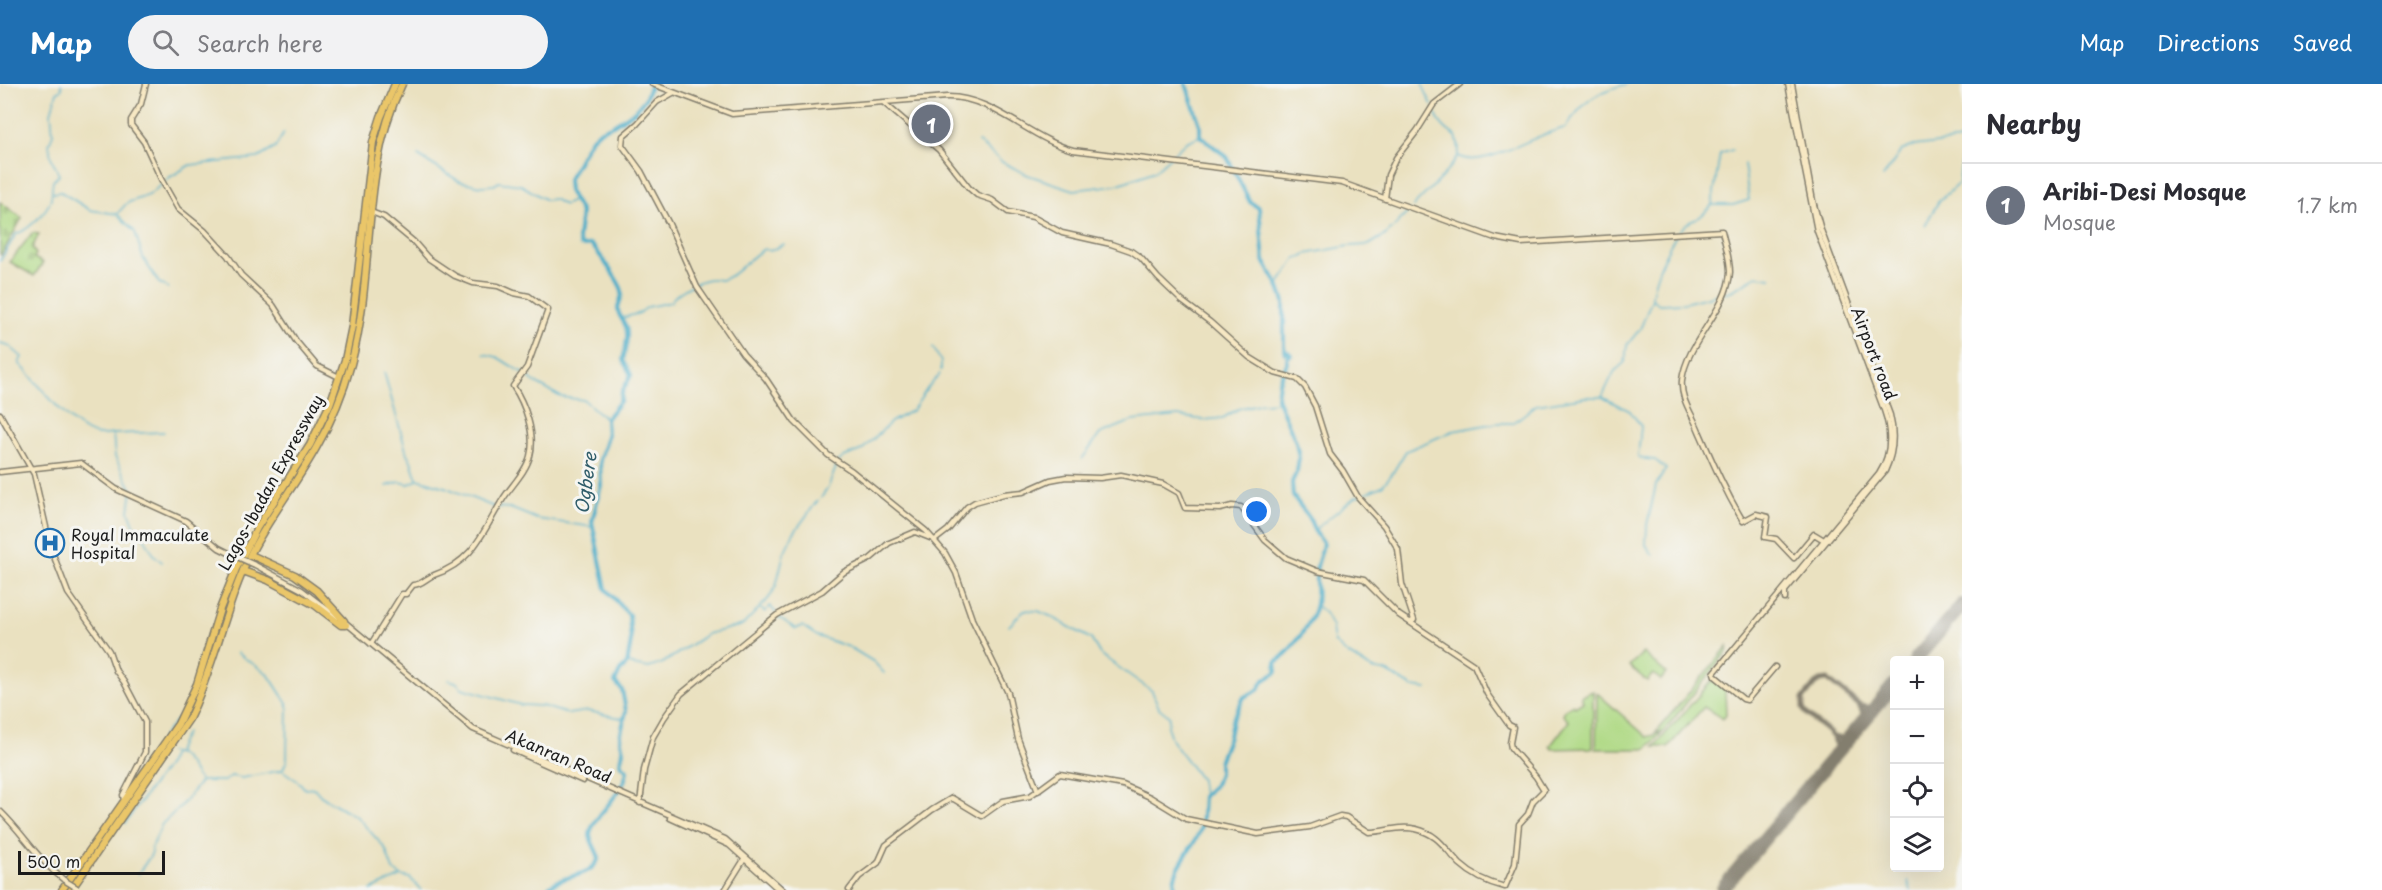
<!DOCTYPE html>
<meta charset="utf-8">
<style>
body{margin:0;font-family:"Playpen Sans",sans-serif;background:#f2f2f3;color:#2b2b33}
.controls{position:absolute;right:18px;bottom:18px;display:grid;overflow:hidden;border-radius:6px;box-shadow:0 6px 24px #0002}
.controls button{width:54px;height:54px;display:grid;place-items:center;padding:0;border:0;border-bottom:2px solid #e1e1e2;background:#fff;color:#2b2b33;font:30px sans-serif}
.scale{position:absolute;left:18px;bottom:15px;width:147px;box-sizing:border-box;padding-left:6px;border:3px solid #1c1c1c;border-top:0;font-size:16px;line-height:21px;white-space:nowrap;color:#1c1c1c;-webkit-text-stroke:4px #f6f6f2;paint-order:stroke}
.you{position:absolute;left:1257px;top:428px;width:21px;height:21px;margin:-15px;border:4px solid #fff;border-radius:50%;background:#1a73e8;box-shadow:0 0 0 9px #1a73e833}
.badge{display:grid;place-items:center;width:39px;height:39px;border-radius:50%;background:#1f6fb2;color:#fff;font-size:20px;font-weight:700}
.pin{position:absolute;translate:-50% -50%;border:3px solid #fff;box-shadow:0 2px 6px #0006}
.list{margin:0;padding:0;list-style:none}
h2{display:flex;justify-content:space-between;align-items:center;height:78px;margin:0;padding:0 24px;font-size:26px}
h2 small{font-size:20px;font-weight:400;color:#7c7c81}
.list li{display:grid;grid-template-columns:39px 1fr auto;gap:18px;align-items:center;box-sizing:border-box;height:84px;padding:0 24px;border-top:2px solid #e1e1e2}
.list b{display:block;font-size:22px;white-space:nowrap}
.list p{margin:0;font-size:20px;white-space:nowrap;color:#7c7c81}
.list em{font-size:20px;font-style:normal;color:#7c7c81}
.icon{flex:none;width:33px;height:33px;fill:none;stroke:currentColor;stroke-width:2;stroke-linecap:round;stroke-linejoin:round}
.map{position:relative;flex:none;width:1962px;height:806px;overflow:hidden}
header{display:flex;align-items:center;gap:36px;box-sizing:border-box;height:84px;padding:0 30px;background:#1f6fb2;color:#fff}
header strong{font-size:28px}
nav{display:flex;gap:33px;margin-inline-start:auto;font-size:21px}
.search{width:420px;height:54px;background:#f2f2f3;display:flex;align-items:center;gap:15px;box-sizing:border-box;padding:0 21px;border-radius:33px;color:#7c7c81;font-size:22px}
main{display:flex}
aside{flex:1;background:#fff}
.map>svg:first-child{display:block}
.grass{fill:#afd984;stroke:#667a50;stroke-width:1.5}
.cemetery{fill:url(#cemetery-stones);stroke:#667a50;stroke-width:1.5}
.lines{fill:none;stroke-linecap:round;stroke-linejoin:round}
.stream{stroke:#49adc9;stroke-width:1.5}
.river{stroke:#49adc9;stroke-width:4}
.taxiway{stroke:#837e6e;stroke-width:5}
.runway{stroke:#837e6e;stroke-width:14}
.secondary-casing{stroke:#837e6e;stroke-width:7}
.highway-casing{stroke:#837e6e;stroke-width:9}
.secondary{stroke:#f7e8c3;stroke-width:4}
.highway{stroke:#eac669;stroke-width:6}
.secondary-bridge-casing{stroke:#837e6e;stroke-width:7;stroke-linecap:butt}
.secondary-bridge{stroke:#f7e8c3;stroke-width:4}
.labels{text-anchor:middle;dominant-baseline:central;stroke-width:6;stroke-linejoin:round;paint-order:stroke}
.street-label{font-size:16px;fill:#1c1c1c;stroke:#f6f6f2}
.poi-label{font-size:16px;fill:#1c1c1c;stroke:#f6f6f2;text-anchor:start}
.water-label{font-size:18px;font-style:italic;fill:#305d6a;stroke:#f6f6f2}
</style>
<header>
<strong>Map</strong>
<div class="search"><svg class="icon" aria-label="search" viewBox="0 0 24 24"><circle cx="10" cy="10" r="6"/><path d="M15 15l6 6"/></svg>Search here</div>
<nav><a>Map</a><a>Directions</a><a>Saved</a></nav>
</header>
<main>
<div class="map">
<svg width="1962" height="806" viewBox="0 0 1962 806">
<defs>
<pattern id="cemetery-stones" width="16" height="16" patternUnits="userSpaceOnUse" patternTransform="scale(1.5)"><rect width="16" height="16" fill="#afd984"/><path d="M2 7V4a2 2 0 0 1 4 0v3zM10 15v-3a2 2 0 0 1 4 0v3z" fill="#96ba71"/></pattern>
</defs>
<rect width="100%" height="100%" fill="#f6f6f2"/>
<filter id="ink" filterUnits="userSpaceOnUse"><feTurbulence type="fractalNoise" baseFrequency=".0167" numOctaves="2"/><feDisplacementMap in="SourceGraphic" scale="12" xChannelSelector="R" yChannelSelector="G"/><feConvolveMatrix kernelMatrix="1 2 1 2 8 2 1 2 1" color-interpolation-filters="sRGB"/></filter>
<filter id="wash" filterUnits="userSpaceOnUse"><feTurbulence type="fractalNoise" baseFrequency=".008" numOctaves="4" result="noise"/><feDisplacementMap in="SourceGraphic" scale="24" xChannelSelector="R" yChannelSelector="G"/><feGaussianBlur stdDeviation="1.35" result="paint"/><feColorMatrix in="noise" values="0 0 0 0 0 0 0 0 0 0 0 0 0 0 0 0 0 1.4 0 .05"/><feComposite in="paint" operator="in"/></filter>
<g filter="url(#wash)">
<rect width="100%" height="100%" fill="#eae1c0"/>
<g class="grass">
<polygon points="1728,562 1727,568 1663,648 1655,649"/>
<polygon points="1643,569 1666,589 1661,596 1653,590 1647,597 1629,582"/>
<polygon points="1713,595 1725,606 1726,631 1723,635 1704,623 1668,663 1654,663"/>
<polygon points="1593,607 1593,664 1552,665 1550,662 1569,637 1563,631 1565,625 1573,620 1575,623 1583,618 1581,612"/>
<polygon points="1597,609 1647,653 1662,649 1646,665 1596,665"/>
</g>
<g class="cemetery">
<polygon points="0,118 22,134 1,171 0,170"/>
<polygon points="32,149 39,150 32,164 36,170 34,174 43,179 34,192 10,178"/>
</g>
<g class="lines">
<g class="stream">
<polyline points="1422,0 1432,21"/>
<polyline points="978,58 1002,78 1028,91 1074,106 1116,101 1155,87 1186,58 1200,52"/>
<polyline points="418,72 459,97 481,102 494,101 499,98 521,101 546,116 554,115 564,121 573,117"/>
<path d="M1458 72C1483 87 1537 48 1565 44 1584 17 1595 8 1627 0"/>
<polyline points="1883,93 1901,67 1914,62 1962,56"/>
<polyline points="53,109 61,108 90,126 117,130 127,119 149,111 170,93 190,81 258,74 275,64 284,49"/>
<polyline points="1712,121 1720,70 1732,66"/>
<path d="M1413 123C1424 110 1453 85 1458 71 1460 64 1458 58 1456 52 1445 46 1437 36 1434 25"/>
<polyline points="118,131 135,148 143,174 159,199 168,204"/>
<polyline points="1925,141 1939,117 1959,99 1962,71"/>
<path d="M0 177 16 150C27 147 43 131 49 120 53 113 51 105 53 97L59 91 51 73 49 60 53 50 51 29 57 8 62 5 61 0"/>
<polyline points="1278,201 1295,176 1306,170 1349,162 1369,161 1387,150 1410,126"/>
<path d="M1652 214C1653 194 1670 155 1685 141 1689 137 1694 137 1698 134 1703 131 1708 125 1712 121H1733L1749 116 1744 80"/>
<path d="M622 234 640 229 647 223 671 218C674 209 701 195 711 195 712 194 719 196 721 196 737 192 749 173 764 165L770 167 784 160"/>
<path d="M0 259 8 261 22 273 19 279C38 298 71 347 98 351 103 351 108 351 113 350L115 373 132 406 129 427 135 443 145 455 154 471 162 478"/>
<polyline points="933,263 941,278 941,286"/>
<polyline points="484,270 497,273 523,289"/>
<path d="M384 288 407 370C414 378 412 387 418 395L445 403 494 423 510 424 537 435 593 443"/>
<polyline points="525,290 537,300 561,313 584,316 606,335"/>
<polyline points="1602,313 1614,288 1625,278 1627,261 1640,245 1652,215 1659,220 1684,219 1731,207 1757,192 1771,194"/>
<polyline points="113,350 164,348"/>
<polyline points="1082,375 1100,350 1132,337 1178,332 1204,336 1223,334 1238,325 1262,319 1279,318"/>
<polyline points="387,402 400,398 409,400 417,396"/>
<polyline points="821,414 828,404 838,378 844,373 862,366 891,338 913,326 927,305 940,290"/>
<polyline points="1314,446 1354,414 1382,402 1392,390 1406,367 1453,347 1497,339 1513,339 1536,321 1585,313 1602,313 1630,327 1641,342 1638,374 1655,376 1666,385 1656,401 1647,441 1646,461 1653,471"/>
<polyline points="1316,521 1325,529 1332,543 1334,558 1346,569 1372,585 1387,588 1413,603 1427,605"/>
<polyline points="761,525 765,528 770,522 776,529"/>
<polyline points="778,533 796,545 802,542 817,552 849,563"/>
<polyline points="1009,542 1024,526 1038,527 1050,532 1091,555 1100,570 1152,607 1159,624 1169,632 1168,645 1172,657 1201,696 1203,712"/>
<polyline points="851,564 874,578 884,589"/>
<polyline points="237,569 268,590 288,621 287,676 283,685"/>
<polyline points="627,580 649,584 663,579 707,550 743,541 769,514 776,502 784,469 793,450 818,416"/>
<polyline points="449,596 456,598 462,604 521,621 542,622 568,630 588,627 625,635"/>
<polyline points="159,664 163,652 177,635"/>
<path d="M169 668C172 669 176 669 178 670 187 674 195 690 200 697"/>
<polyline points="176,669 186,649"/>
<polyline points="201,697 225,697 231,692 242,694 282,686 300,699 305,705 314,704 321,712 357,733 385,764 393,786 401,792 410,794 421,806"/>
<polyline points="125,739 169,679 173,670"/>
<polyline points="138,790 151,771 151,765 162,740 180,723 200,698"/>
<polyline points="1908,797 1911,806"/>
<polyline points="371,806 400,793"/>
</g>
<g class="river">
<path d="M546 806C560 789 590 796 599 774 597 767 591 758 590 752 590 733 625 711 627 686L620 679 623 667 620 653 626 627 622 606 615 598 620 587 627 580 631 557 629 531 606 505 592 438 601 401 600 376 607 352 606 335 621 316 622 308 631 291 623 276C625 264 629 255 626 243 624 237 618 232 618 225 618 219 623 213 622 207 621 200 595 163 590 160L585 162 580 161 578 154 581 128 569 107 568 96 590 56 601 46 613 41 635 27 645 15 651 0"/>
<path d="M1176 806C1167 789 1196 762 1200 746 1203 735 1202 723 1203 712L1215 701 1219 689V678L1229 652 1232 637 1244 613 1258 606 1264 596 1277 588 1276 578C1291 568 1313 538 1316 520 1318 507 1314 494 1317 482 1319 474 1322 467 1323 459L1314 446 1310 435 1293 412 1292 398 1297 387 1299 374 1296 358 1277 314 1279 298 1287 279V274L1291 271 1288 268 1286 269 1284 263V218L1278 201 1264 177 1259 124 1250 118 1227 73 1200 52V41L1186 0"/>
</g>
<g class="taxiway">
<polyline points="1861,622 1869,624 1878,620"/>
<polyline points="1834,653 1843,655 1852,651"/>
<path d="M1836 670C1841 647 1813 642 1803 625V615L1815 600 1820 597 1828 596 1859 621 1863 630 1862 640"/>
</g>
<g class="runway">
<polyline points="1915,576 1962,521"/>
<polyline points="1723,804 1894,601"/>
</g>
</g>
</g>
<g filter="url(#ink)">
<g class="lines">
<g class="secondary-casing">
<g id="secondary">
<polyline points="146,0 141,20 131,36 131,41 144,58 161,95 178,125 205,147 228,172 241,191 273,221 296,257 317,282 339,293"/>
<path d="M652 0 732 30 947 13C992 12 1031 55 1073 66L1342 99 1495 154 1521 159 1722 147C1725 160 1730 175 1730 188 1728 226 1687 257 1682 296 1680 315 1692 329 1699 347 1713 379 1725 407 1743 437L1756 430 1768 433 1765 453 1776 455 1794 474 1814 450 1824 456"/>
<polyline points="673,9 657,18 637,40 623,52 622,61 641,87 669,140 697,203 743,270 766,295 794,337 828,371 852,387 926,447 945,469 956,489 972,535 1008,609 1018,655 1038,707"/>
<polyline points="884,19 939,66 969,104 977,111 992,116 1008,128 1033,133 1062,149 1111,160 1131,167 1141,174 1158,194 1182,217 1210,238 1249,273 1275,289 1297,295 1305,303 1315,322 1330,370 1343,387 1358,413 1384,442 1398,465 1402,500 1414,536 1411,538"/>
<polyline points="1385,115 1388,91 1396,74 1417,47 1434,20 1460,0"/>
<polyline points="0,330 34,390 51,465 68,509 109,567 116,587 124,598 145,638 145,668 123,711 124,717"/>
<polyline points="0,388 81,379 116,405 186,437 219,464 235,472"/>
<polyline points="255,481 302,506 337,533"/>
<path d="M1785 515V507L1885 387C1894 368 1895 351 1890 331L1821 146 1813 117 1792 0"/>
<polyline points="346,539 473,645 725,755 783,806"/>
<path d="M371 560 402 510H406L413 501C422 501 426 494 434 491 474 477 482 449 503 415 511 402 526 388 530 372 536 350 525 320 513 302L527 283 548 226 529 212 514 209 498 202 473 199 455 192 428 174 414 158 384 133 371 128"/>
<path d="M1775 583 1747 616 1743 615 1715 592 1714 589 1879 390C1892 370 1892 349 1884 326L1817 147 1788 0"/>
<polyline points="513,666 583,697"/>
<path d="M640 719 644 686 653 653 664 634 681 610 777 531 822 507 844 488 870 475 889 459 915 448 935 456 948 446 967 423 975 418 1004 410 1023 408 1050 396 1066 393 1100 394 1121 391 1163 400 1179 409 1185 424 1220 425 1232 422 1241 423 1265 456 1286 474 1317 487 1364 496 1399 531 1474 581 1487 610 1509 641 1513 643 1510 659 1511 664 1536 693 1544 706 1533 717 1528 730 1519 740 1515 780 1505 803C1488 799 1473 792 1460 780 1444 764 1440 751 1416 745 1399 741 1385 748 1369 748L1346 733 1340 732 1310 743 1258 750 1186 735 1150 713 1123 701 1060 690 1030 712 1003 717 982 732 952 714 932 726 886 761 878 779 859 793 849 806"/>
<path d="M0 727C23 749 38 776 64 796"/>
<polyline points="670,734 729,761 779,806"/>
<polyline points="725,806 745,774"/>
</g>
</g>
<g class="highway-casing">
<g id="highway">
<polyline points="251,471 295,491 317,507 344,537"/>
<polyline points="243,487 268,496 315,521 341,541 346,541"/>
<polyline points="62,806 178,640 197,600 220,525 236,485 257,444 310,361 330,320 345,276 352,242 373,58 381,33 395,0"/>
<path d="M71 806 189 635C215 581 225 522 251 469 270 432 296 400 316 364 331 338 343 310 351 280 376 188 359 88 402 0"/>
</g>
</g>
<use href="#secondary" class="secondary"/>
<use href="#highway" class="highway"/>
<g class="secondary-bridge-casing">
<g id="secondary-bridge">
<polyline points="235,472 255,481"/>
<polyline points="64,796 77,804"/>
</g>
</g>
<use href="#secondary-bridge" class="secondary-bridge"/>
</g>
</g>
<defs>
<g id="hospital-ring" transform="scale(1.5)"><circle r="9.5" fill="#f6f6f2" stroke="#1f6fb2" stroke-width="1.5"/><path d="M-5-5h3v3.5h4V-5h3V5h-3V1.5h-4V5h-3Z" fill="#1f6fb2"/></g>
</defs>
<g fill-rule="evenodd">
<use href="#hospital-ring" x="50" y="459"/>
</g>
<g class="labels">
<g class="street-label">
<text transform="translate(1875 269) rotate(69)">Airport road</text>
<text transform="translate(270 398) rotate(-61)">Lagos-Ibadan Expressway</text>
<text transform="translate(559 671) rotate(23)">Akanran Road</text>
</g>
<g class="poi-label">
<text x="71" y="450">Royal Immaculate<tspan x="71" dy="18">Hospital</tspan></text>
</g>
<g class="water-label">
<text transform="translate(585 399) rotate(-82)">Ogbere</text>
</g>
</g>
</svg>
<div class="controls">
<button>+</button>
<button>−</button>
<button><svg class="icon" aria-label="locate" viewBox="0 0 24 24"><circle cx="12" cy="12" r="6"/><path d="M12 2v4M12 18v4M2 12h4M18 12h4"/></svg></button>
<button><svg class="icon" aria-label="layers" viewBox="0 0 24 24"><path d="M12 4l9 5-9 5-9-5zM3 14l9 5 9-5"/></svg></button>
</div>
<div class="scale">500 m</div>
<div class="you"></div>
<div class="pin badge" style="left:931px;top:40px;background:#6b7280">1</div>
</div>
<aside>
<h2>Nearby<small></small></h2>
<ul class="list">
<li><span class="badge" style="background:#6b7280">1</span><div><b>Aribi-Desi Mosque</b><p>Mosque</p></div><em>1.7 km</em></li>
</ul>
</aside>
</main>
